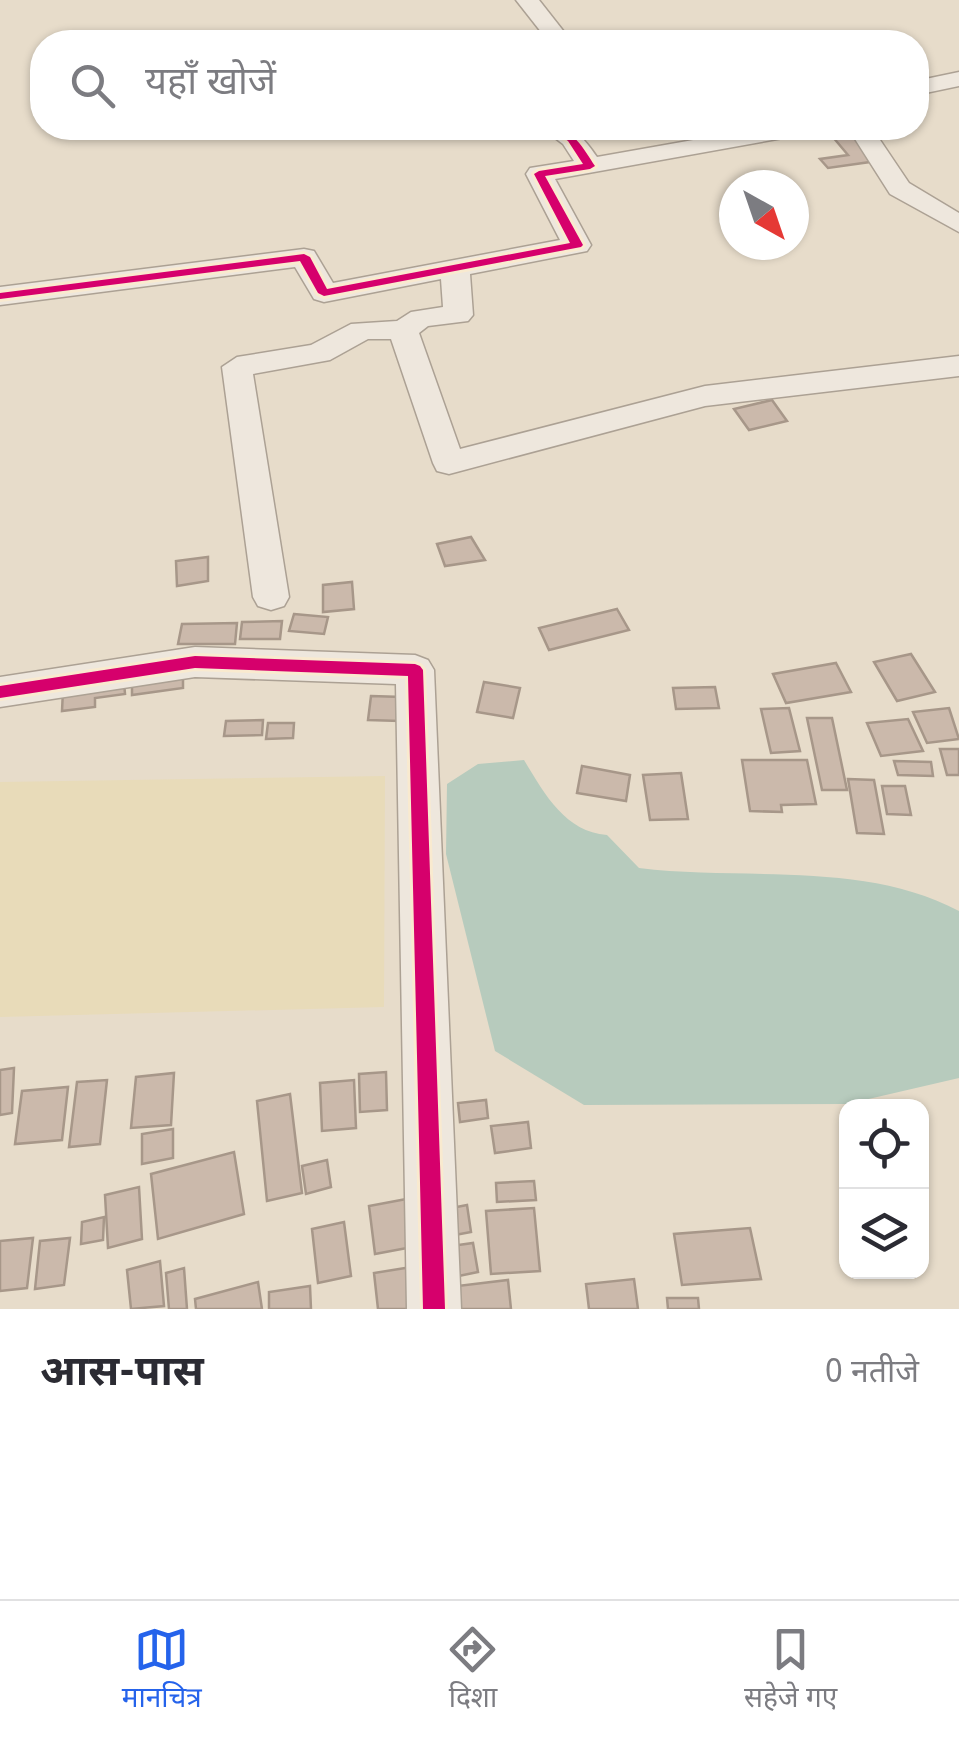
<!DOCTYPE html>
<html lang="hi">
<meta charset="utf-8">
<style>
body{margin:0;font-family:Georgia,"Noto Sans Devanagari",serif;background:#f2f2f3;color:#2b2b33}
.controls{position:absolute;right:30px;bottom:30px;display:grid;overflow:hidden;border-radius:20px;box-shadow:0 2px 8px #0004}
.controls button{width:90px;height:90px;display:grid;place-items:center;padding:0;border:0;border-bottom:2px solid #e1e1e2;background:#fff;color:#2b2b33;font:50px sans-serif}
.compass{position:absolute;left:719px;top:170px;width:90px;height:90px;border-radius:50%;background:#fff;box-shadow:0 2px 8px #0004;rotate:140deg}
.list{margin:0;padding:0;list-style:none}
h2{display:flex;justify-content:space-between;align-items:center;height:130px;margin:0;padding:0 40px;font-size:42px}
h2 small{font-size:32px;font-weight:400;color:#7c7c81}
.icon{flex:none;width:55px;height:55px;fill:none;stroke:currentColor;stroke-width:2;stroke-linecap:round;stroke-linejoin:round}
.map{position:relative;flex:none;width:959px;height:1309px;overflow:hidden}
.search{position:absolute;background:#fff;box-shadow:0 2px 8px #0004;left:30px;right:30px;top:30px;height:110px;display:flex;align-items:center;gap:25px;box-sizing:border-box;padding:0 35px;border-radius:40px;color:#7c7c81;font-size:38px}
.sheet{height:290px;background:#fff}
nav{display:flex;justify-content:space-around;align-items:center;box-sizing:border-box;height:140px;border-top:2px solid #e1e1e2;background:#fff;font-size:28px;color:#7c7c81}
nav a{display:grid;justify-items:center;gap:5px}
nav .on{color:#2563eb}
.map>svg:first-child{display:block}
.farmland{fill:#e8dbb9}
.water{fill:#b7cbbd}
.building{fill:#cbb9ab;stroke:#a79789;stroke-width:2.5}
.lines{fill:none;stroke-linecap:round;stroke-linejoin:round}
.street-casing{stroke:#aca194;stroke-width:3}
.street{fill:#eee7dd;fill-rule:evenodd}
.cycleway-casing{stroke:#f9eacf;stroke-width:6}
.cycleway{fill:#d6006c;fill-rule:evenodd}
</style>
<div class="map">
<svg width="959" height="1309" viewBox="0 0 959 1309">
<rect width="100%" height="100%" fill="#e7dcca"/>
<polygon class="farmland" points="385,776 384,1007 0,1017 0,782"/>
<path class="water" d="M524 760C544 793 565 832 607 835L639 868C743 881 864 860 959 911V1078L847 1104 584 1105 495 1051 446 854 447 784 478 764Z"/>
<g class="building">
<polygon points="853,133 877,161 828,168 820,159 848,155 832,136"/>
<polygon points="772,400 787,421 749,430 734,409"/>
<polygon points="471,537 485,560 445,566 437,544"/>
<polygon points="208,557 208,581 177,586 176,561"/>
<polygon points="352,582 354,609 323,612 323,585"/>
<polygon points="617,609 629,630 549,650 539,628"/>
<polygon points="294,614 328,617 324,634 289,631"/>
<polygon points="282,621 280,639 240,639 242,622"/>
<polygon points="237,623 235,644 178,644 182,624"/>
<polygon points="911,654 935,692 897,701 874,662"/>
<polygon points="836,663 851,692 786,703 773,674"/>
<polygon points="183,673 183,688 132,695 132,680"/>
<polygon points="124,682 125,694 95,698 95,707 62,711 63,690"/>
<polygon points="484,682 520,688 513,718 477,712"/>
<polygon points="715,687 719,708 676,709 673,688"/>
<polygon points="371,696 402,697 400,721 368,720"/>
<polygon points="789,708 800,751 771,753 761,709"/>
<polygon points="949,708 959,739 927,743 913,712"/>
<polygon points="807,718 832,718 847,790 822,790"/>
<polygon points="908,719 923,751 881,756 867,723"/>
<polygon points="263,720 262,735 224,736 226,721"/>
<polygon points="268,723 294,723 293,738 266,739"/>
<polygon points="940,749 959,749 959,775 947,775"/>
<polygon points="742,760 807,760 816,804 781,805 782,812 750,811"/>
<polygon points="894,761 931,762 933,776 898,775"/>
<polygon points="582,766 630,775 626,801 577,793"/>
<polygon points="681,773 688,819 650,820 643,775"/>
<polygon points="848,779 874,780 884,834 857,833"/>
<polygon points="882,786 905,786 911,815 887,814"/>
<polygon points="14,1068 12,1113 0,1115 0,1070"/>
<polygon points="386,1072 387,1110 360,1112 359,1074"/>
<polygon points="174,1073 171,1125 131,1128 136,1077"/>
<polygon points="107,1080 100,1144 69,1147 77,1082"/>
<polygon points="354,1080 356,1128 322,1131 320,1083"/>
<polygon points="68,1087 62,1140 15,1144 22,1091"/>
<polygon points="290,1094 302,1193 267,1201 257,1101"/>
<polygon points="486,1100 488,1118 460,1122 458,1103"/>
<polygon points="528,1122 531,1148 495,1153 491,1126"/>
<polygon points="173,1129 173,1158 142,1164 142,1134"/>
<polygon points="234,1152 244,1214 158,1239 151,1174"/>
<polygon points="327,1160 331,1187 306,1194 302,1166"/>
<polygon points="534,1181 536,1200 497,1202 496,1183"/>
<polygon points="139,1187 142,1239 108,1248 105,1195"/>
<polygon points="417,1197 423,1245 375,1254 369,1206"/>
<polygon points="467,1205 471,1232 439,1238 436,1211"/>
<polygon points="534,1208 540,1271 491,1274 486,1211"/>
<polygon points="104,1217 103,1240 81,1244 82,1222"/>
<polygon points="344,1222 351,1276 318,1283 312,1229"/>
<polygon points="750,1228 761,1279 682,1285 674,1234"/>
<polygon points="33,1238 27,1288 0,1291 0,1241"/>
<polygon points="70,1238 64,1285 35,1289 40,1241"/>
<polygon points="473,1243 478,1272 449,1278 444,1247"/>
<polygon points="160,1261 164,1306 131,1309 127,1270"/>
<polygon points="424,1265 430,1309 378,1309 374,1273"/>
<polygon points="184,1268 187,1309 169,1309 166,1273"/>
<polygon points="634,1279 638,1309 589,1309 586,1284"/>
<polygon points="508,1280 511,1309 450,1309 449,1287"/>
<polygon points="258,1282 262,1309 196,1309 195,1299"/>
<polygon points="310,1286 311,1309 269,1309 269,1292"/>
<polygon points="667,1298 698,1298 699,1309 668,1309"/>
</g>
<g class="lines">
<g class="street-casing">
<g id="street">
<polygon points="516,0 539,0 572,42 549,42"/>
<polygon points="959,72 959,86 916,95 916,81"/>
<path d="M542 128C572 126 580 132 597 157L761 128H812L800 135 555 179 591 245 587 251 470 274 473 315 468 321 428 326 419 333 460 449 705 386 959 356V376L705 406 449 474 437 471 433 463 391 339H368L330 360 253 374 289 597 284 606 271 610 258 606 253 597 222 367 237 357 311 345 351 324 397 321 411 312 443 307 441 279 324 302 314 299 295 267 0 305V287L304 249 314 251 333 283 560 240 526 174 530 168 574 161 563 144Z"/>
<polygon points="848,128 872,128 909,183 959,213 959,232 890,194"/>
<polygon points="195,647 415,655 428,660 434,670 461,1309 407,1309 396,684 195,677 0,707 0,677"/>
</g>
</g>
<use href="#street" class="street"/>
<g class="cycleway-casing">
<g id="cycleway">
<path d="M549 128C573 127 583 148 595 166L590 169 545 176 583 245 581 247 324 296 318 293 300 261 0 299V293L304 254 310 257 327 289 570 243 534 174 539 171 583 164 568 141Z"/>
<polygon points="195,656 415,664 420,666 423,670 445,1309 423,1309 408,676 195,668 0,698 0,686"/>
</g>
</g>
<use href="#cycleway" class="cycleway"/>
</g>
</svg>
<div class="controls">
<button><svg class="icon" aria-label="locate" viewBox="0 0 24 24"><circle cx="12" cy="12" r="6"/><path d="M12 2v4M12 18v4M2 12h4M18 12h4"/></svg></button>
<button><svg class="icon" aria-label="layers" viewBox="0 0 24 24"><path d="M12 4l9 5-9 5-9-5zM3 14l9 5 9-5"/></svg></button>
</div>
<svg class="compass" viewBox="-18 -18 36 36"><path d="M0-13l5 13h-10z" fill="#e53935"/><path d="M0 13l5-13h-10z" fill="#7c7c81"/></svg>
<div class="search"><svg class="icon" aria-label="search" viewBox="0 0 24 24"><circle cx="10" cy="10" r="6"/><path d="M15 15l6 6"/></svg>यहाँ खोजें</div>
</div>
<section class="sheet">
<h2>आस-पास<small>0 नतीजे</small></h2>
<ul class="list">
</ul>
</section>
<nav>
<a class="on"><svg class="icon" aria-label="map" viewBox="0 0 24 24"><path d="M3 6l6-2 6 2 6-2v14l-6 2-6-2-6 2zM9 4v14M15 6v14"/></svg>मानचित्र</a>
<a><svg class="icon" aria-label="directions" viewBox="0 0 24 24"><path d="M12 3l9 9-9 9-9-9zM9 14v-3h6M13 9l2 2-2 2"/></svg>दिशा</a>
<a><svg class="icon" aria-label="saved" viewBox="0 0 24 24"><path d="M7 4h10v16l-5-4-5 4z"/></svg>सहेजे गए</a>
</nav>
